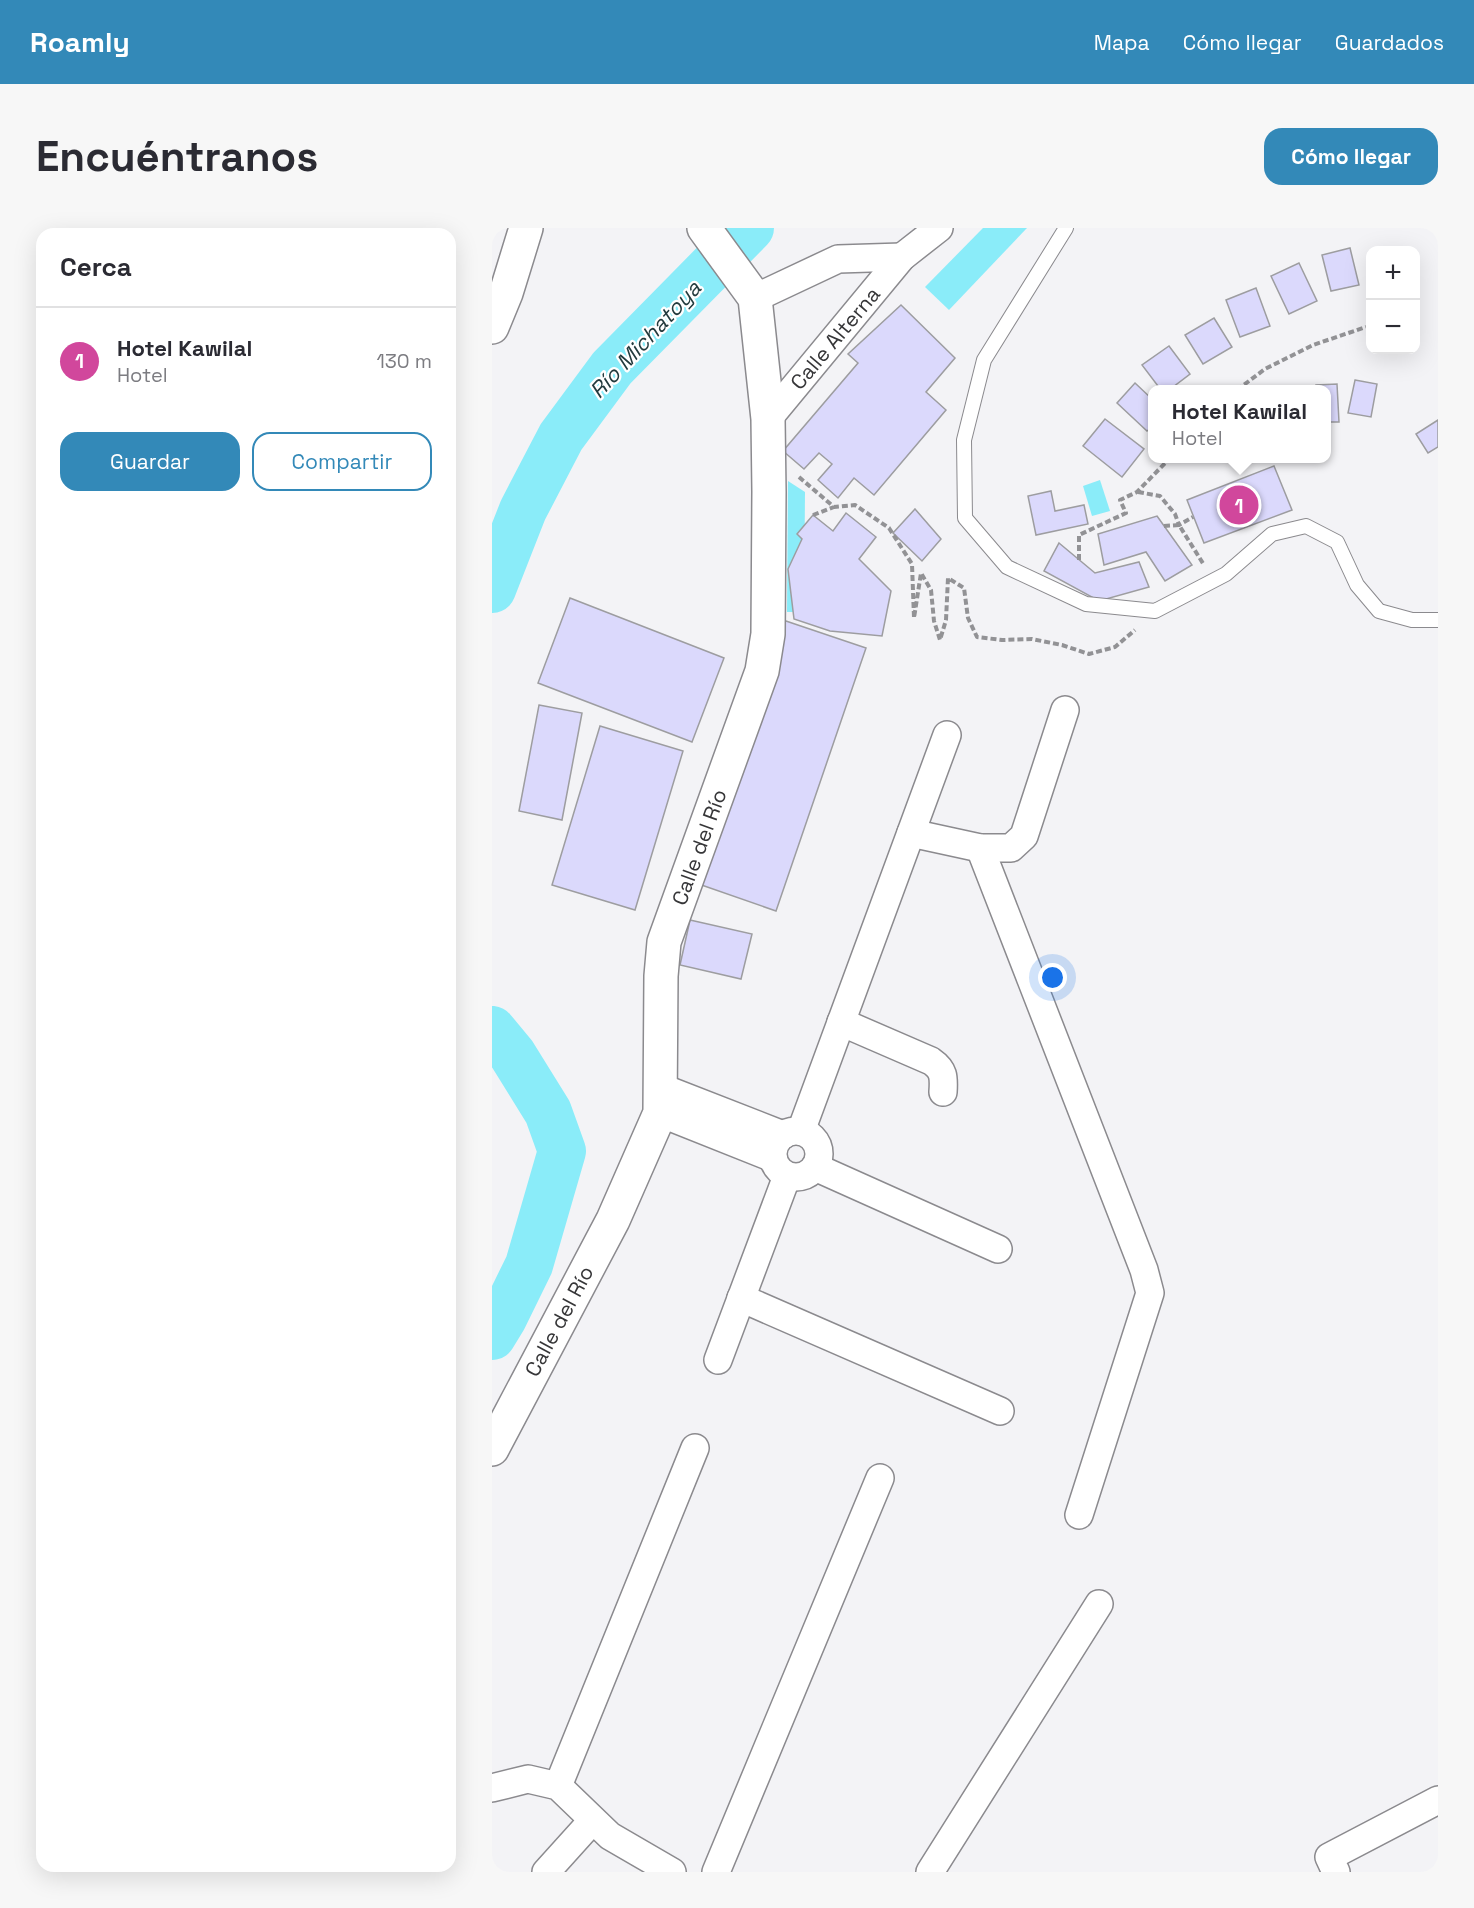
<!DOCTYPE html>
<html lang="es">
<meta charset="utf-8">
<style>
body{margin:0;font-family:"Space Grotesk",sans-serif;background:#f7f7f7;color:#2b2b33}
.controls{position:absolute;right:18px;top:18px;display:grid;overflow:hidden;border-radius:12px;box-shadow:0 6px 24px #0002}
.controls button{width:54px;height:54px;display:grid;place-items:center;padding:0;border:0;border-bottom:2px solid #e1e1e2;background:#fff;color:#2b2b33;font:30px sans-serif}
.you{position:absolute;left:561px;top:750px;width:21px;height:21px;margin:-15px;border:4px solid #fff;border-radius:50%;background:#1a73e8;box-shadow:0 0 0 9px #1a73e833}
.badge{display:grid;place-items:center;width:39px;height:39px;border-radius:50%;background:#3389b8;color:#fff;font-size:20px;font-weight:700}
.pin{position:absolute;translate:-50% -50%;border:3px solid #fff;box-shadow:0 2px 6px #0006}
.popup{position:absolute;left:656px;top:157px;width:183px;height:78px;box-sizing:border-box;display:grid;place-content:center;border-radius:12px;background:#fff;filter:drop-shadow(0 2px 4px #0005);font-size:20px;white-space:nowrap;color:#7c7c81}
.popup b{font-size:22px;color:#2b2b33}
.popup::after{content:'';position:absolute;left:50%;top:100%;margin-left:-12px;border:12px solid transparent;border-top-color:#fff}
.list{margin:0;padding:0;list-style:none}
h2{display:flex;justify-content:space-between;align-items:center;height:78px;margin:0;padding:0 24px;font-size:26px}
h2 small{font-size:20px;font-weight:400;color:#7c7c81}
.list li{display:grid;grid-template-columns:39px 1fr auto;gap:18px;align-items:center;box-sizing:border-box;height:108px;padding:0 24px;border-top:2px solid #e1e1e2}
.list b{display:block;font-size:22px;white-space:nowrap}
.list p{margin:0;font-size:20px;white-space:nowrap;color:#7c7c81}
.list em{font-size:20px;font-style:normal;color:#7c7c81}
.actions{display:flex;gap:12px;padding:18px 24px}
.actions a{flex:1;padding:14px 0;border:2px solid #3389b8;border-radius:18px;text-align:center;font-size:21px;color:#3389b8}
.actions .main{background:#3389b8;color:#fff}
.map{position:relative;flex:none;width:946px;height:1644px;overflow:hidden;border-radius:18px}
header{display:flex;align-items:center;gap:36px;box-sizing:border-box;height:84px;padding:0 30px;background:#3389b8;color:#fff}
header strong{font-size:28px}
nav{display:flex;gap:33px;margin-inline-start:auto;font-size:21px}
.intro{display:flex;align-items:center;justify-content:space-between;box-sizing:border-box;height:144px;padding:0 36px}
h1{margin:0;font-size:42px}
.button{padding:15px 27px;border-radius:18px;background:#3389b8;color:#fff;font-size:21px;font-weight:700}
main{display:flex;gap:36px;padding:0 36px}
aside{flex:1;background:#fff;border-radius:18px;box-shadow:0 6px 24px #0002}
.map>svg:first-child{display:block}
.water{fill:#8aecf9}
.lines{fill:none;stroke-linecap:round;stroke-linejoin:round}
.river{stroke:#8aecf9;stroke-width:48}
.building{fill:#dbd9fc;stroke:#9d9da0;stroke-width:1.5}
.lane-casing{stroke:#8b8a8e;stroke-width:16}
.street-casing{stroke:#8b8a8e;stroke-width:30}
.secondary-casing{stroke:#8b8a8e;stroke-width:36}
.path{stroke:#929295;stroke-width:4;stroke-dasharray:6 3;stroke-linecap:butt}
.lane{stroke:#fff;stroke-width:14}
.street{stroke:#fff;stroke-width:27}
.secondary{stroke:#fff;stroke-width:33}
.labels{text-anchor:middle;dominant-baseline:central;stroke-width:4.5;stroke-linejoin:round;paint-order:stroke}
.street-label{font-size:21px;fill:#363638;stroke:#fff}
.water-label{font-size:22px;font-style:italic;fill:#233b3e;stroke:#fff}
</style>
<header>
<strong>Roamly</strong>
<nav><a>Mapa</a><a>Cómo llegar</a><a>Guardados</a></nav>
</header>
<div class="intro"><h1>Encuéntranos</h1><a class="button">Cómo llegar</a></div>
<main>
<aside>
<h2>Cerca<small></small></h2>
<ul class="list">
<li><span class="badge" style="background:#d1479c">1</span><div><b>Hotel Kawilal</b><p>Hotel</p></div><em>130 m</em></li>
</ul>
<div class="actions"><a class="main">Guardar</a><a>Compartir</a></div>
</aside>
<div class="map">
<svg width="946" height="1644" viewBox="0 0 946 1644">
<rect width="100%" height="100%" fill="#f3f3f6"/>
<g class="water">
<polygon points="491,0 535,0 457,82 433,59"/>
<polygon points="608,252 618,283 600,288 591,258"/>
<polygon points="296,253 313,264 312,384 295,384"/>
</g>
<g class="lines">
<g class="river">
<polyline points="0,361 31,282 69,209 120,140 258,0"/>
<polyline points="0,802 20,826 56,884 70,923 37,1037 11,1090 0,1108"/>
</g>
</g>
<g class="building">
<polygon points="858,20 867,57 839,63 830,27"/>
<polygon points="807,35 825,73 797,86 779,48"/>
<polygon points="764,60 778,98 748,109 734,72"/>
<polygon points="409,77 463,130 434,164 454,182 382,267 362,250 346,270 326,252 340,236 327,225 312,241 291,223 366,135 356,126"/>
<polygon points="722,90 740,119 711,136 693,107"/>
<polygon points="677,118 698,146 677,162 669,162 650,137"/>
<polygon points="863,152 885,156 879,189 856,185"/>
<polygon points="643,155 660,171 660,199 655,203 625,175"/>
<polygon points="845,156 847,194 834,194 834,162 824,162 824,157"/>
<polygon points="613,191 652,221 630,249 591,218"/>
<polygon points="946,192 946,219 936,225 924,206"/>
<polygon points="782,238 800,282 712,315 695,272"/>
<polygon points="559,263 563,283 592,277 596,296 544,307 536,268"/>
<polygon points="423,281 449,311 430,333 401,305"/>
<polygon points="354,285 384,309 367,331 399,363 390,408 338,403 302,391 296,341 310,311 305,306 321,287 341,303"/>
<polygon points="665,288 700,337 673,353 654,324 612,337 606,306"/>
<polygon points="567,315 603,345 647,334 657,359 607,373 552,343"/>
<polygon points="78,370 232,430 200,514 46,455"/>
<polygon points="288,391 374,420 284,683 198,653"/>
<polygon points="47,477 90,485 70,592 27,583"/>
<polygon points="108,498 191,523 143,682 60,657"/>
<polygon points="198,692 260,706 249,751 188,737"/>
</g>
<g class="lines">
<g class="lane-casing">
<polyline id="lane" points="574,0 492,132 472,212 473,290 515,339 594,376 663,383 734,346 780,306 814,298 845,314 865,357 887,383 920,392 946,392"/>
</g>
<g class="street-casing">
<g id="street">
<polyline points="263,70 346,31 410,29"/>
<polyline points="276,191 410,29 447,0"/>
<polyline points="419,605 488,620 519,620 532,608 573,482"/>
<polyline points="488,620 652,1042 658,1065 587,1287"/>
<path d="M349 794 439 833C452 842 452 849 451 864"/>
<polyline points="168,859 291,907"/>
<polyline points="168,885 281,930"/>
<circle cx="304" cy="926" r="23"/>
<polyline points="309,903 455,507"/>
<polyline points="323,939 506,1021"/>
<polyline points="249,1070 508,1183"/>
<polyline points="226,1132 295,948"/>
<polyline points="66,1558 203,1220"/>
<polyline points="0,1560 36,1551 66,1558 118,1608 180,1644"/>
<polyline points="54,1644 100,1593"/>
<polyline points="224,1644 388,1250"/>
<polyline points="438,1644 607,1376"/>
<polyline points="844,1644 837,1629 946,1572"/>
</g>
</g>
<g class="secondary-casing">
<g id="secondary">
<polyline points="0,99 14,65 34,0"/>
<polyline points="0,1221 121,992 168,885 169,748 172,714 270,443 276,406 277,264 276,191 263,70 212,0"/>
</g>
</g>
<g class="path">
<polyline points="745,162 773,141 821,117 874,99"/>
<polyline points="307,249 342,279 363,277 397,300 420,336 422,390 429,345 439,362 442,393 448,412 454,392 456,350 472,360 476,390 485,409 510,412 540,411 570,417 597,426 623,419 643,402"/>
<polyline points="646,264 668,268 683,286 687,297 701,289"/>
<polyline points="321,287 342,279"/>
<polyline points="672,298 687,297 712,337"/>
<polyline points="587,332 587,307 634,285 628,272 645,264 678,230"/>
</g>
<use href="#lane" class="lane"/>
<use href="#street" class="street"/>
<use href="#secondary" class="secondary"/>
</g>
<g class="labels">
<g class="street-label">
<text transform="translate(343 110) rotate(-50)">Calle Alterna</text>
<text transform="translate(207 619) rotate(-70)">Calle del Río</text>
<text transform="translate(67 1093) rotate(-62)">Calle del Río</text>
</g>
<g class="water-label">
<text transform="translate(153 111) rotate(-47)">Río Michatoya</text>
</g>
</g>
</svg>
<div class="controls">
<button>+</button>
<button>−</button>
</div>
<div class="you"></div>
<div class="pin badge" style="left:747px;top:277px;background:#d1479c">1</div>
<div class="popup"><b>Hotel Kawilal</b>Hotel</div>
</div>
</main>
